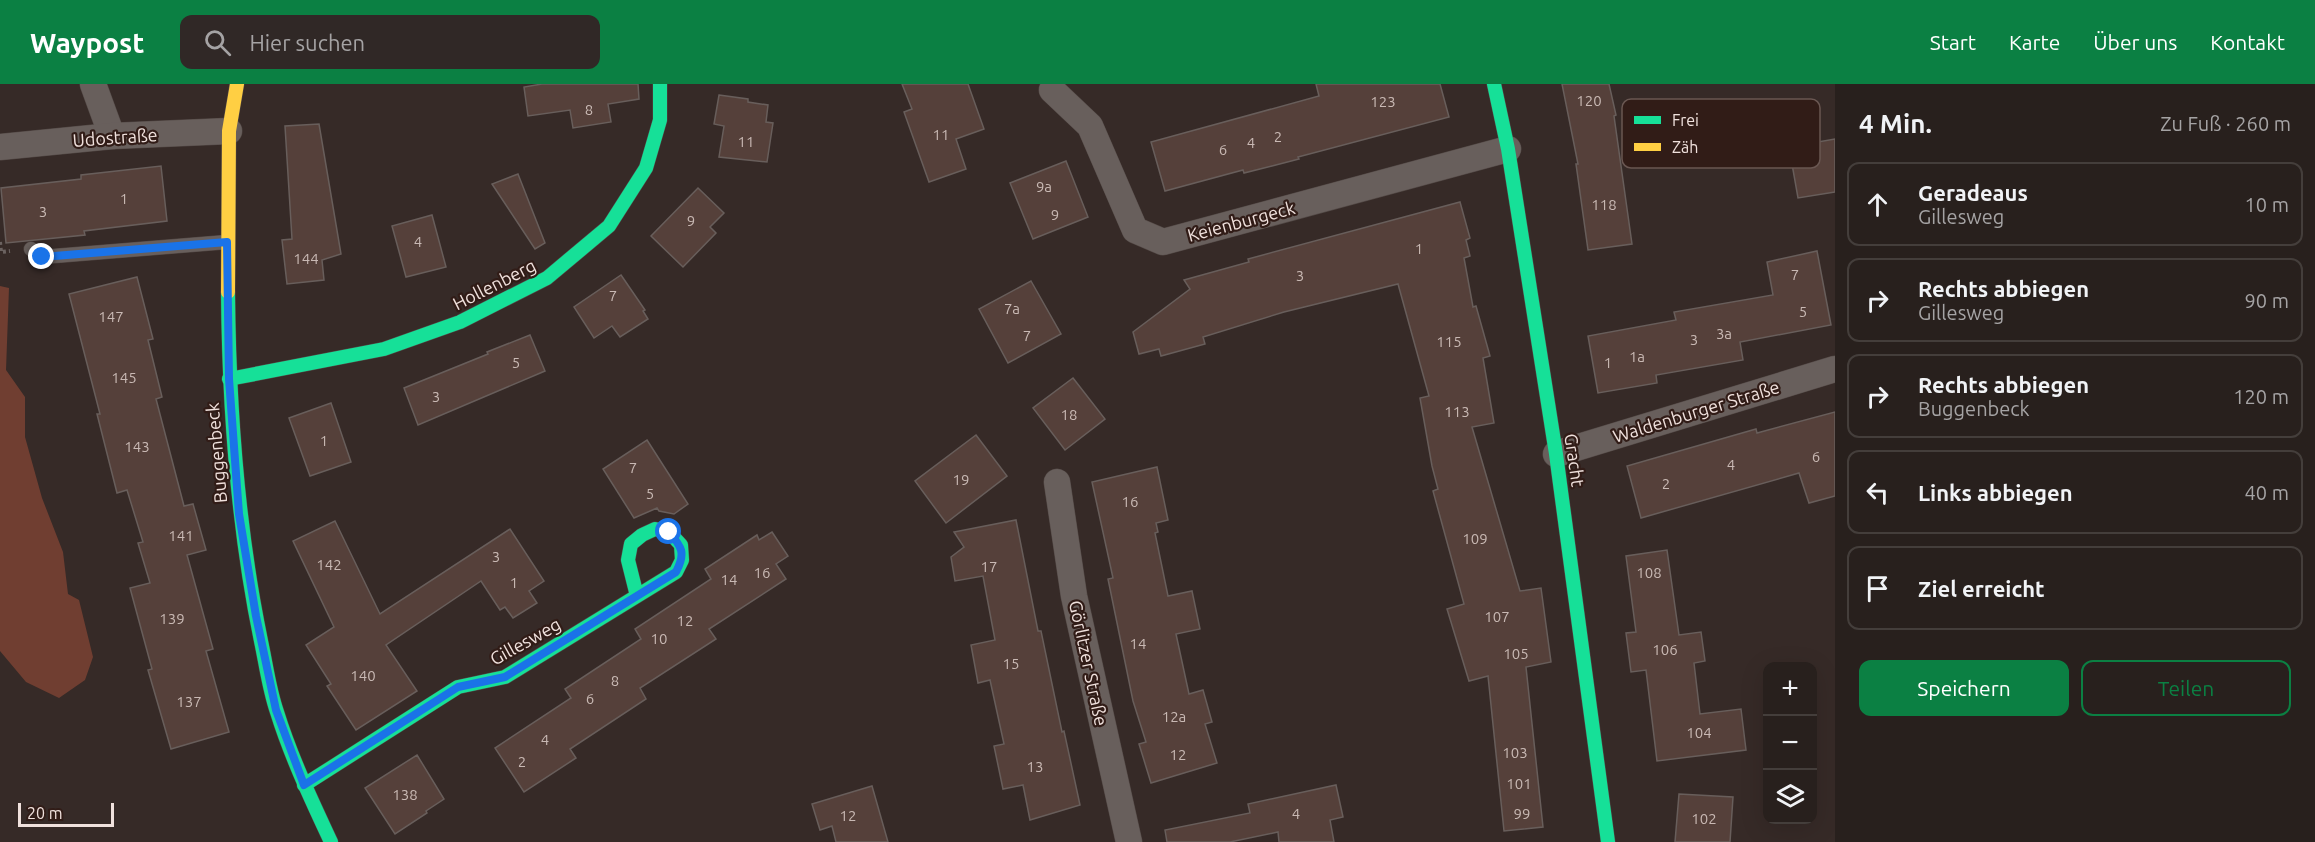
<!DOCTYPE html>
<html lang="de">
<meta charset="utf-8">
<style>
body{margin:0;font-family:Ubuntu,sans-serif;background:#302826;color:#f1f3f6}
.controls{position:absolute;right:18px;bottom:18px;display:grid;overflow:hidden;border-radius:12px;box-shadow:0 6px 24px #0002}
.controls button{width:54px;height:54px;display:grid;place-items:center;padding:0;border:0;border-bottom:2px solid #443e3b;background:#28201d;color:#f1f3f6;font:30px sans-serif}
.scale{position:absolute;left:18px;bottom:15px;width:96px;box-sizing:border-box;padding-left:6px;border:3px solid #f0e1dd;border-top:0;font-size:16px;line-height:21px;white-space:nowrap;color:#f0e1dd;-webkit-text-stroke:4px #311c17;paint-order:stroke}
.stop{position:absolute;width:18px;height:18px;margin:-14px;border:4px solid #1a73e8;border-radius:50%;background:#fff}
.stop.end{background:#1a73e8;border-color:#fff;box-shadow:0 2px 6px #0008}
.list{margin:0;padding:0;list-style:none}
h2{display:flex;justify-content:space-between;align-items:center;height:78px;margin:0;padding:0 24px;font-size:26px}
h2 small{font-size:20px;font-weight:400;color:#a5a3a4}
.list li{display:grid;grid-template-columns:39px 1fr auto;gap:18px;align-items:center;box-sizing:border-box;height:84px;margin:0 12px 12px;padding:0 12px;border:2px solid #443e3b;border-radius:12px}
.list b{display:block;font-size:22px;white-space:nowrap}
.list p{margin:0;font-size:20px;white-space:nowrap;color:#a5a3a4}
.list em{font-size:20px;font-style:normal;color:#a5a3a4}
.actions{display:flex;gap:12px;padding:18px 24px}
.actions a{flex:1;padding:14px 0;border:2px solid #0b8043;border-radius:12px;text-align:center;font-size:21px;color:#0b8043}
.actions .main{background:#0b8043;color:#fff}
.icon{flex:none;width:33px;height:33px;fill:none;stroke:currentColor;stroke-width:2;stroke-linecap:round;stroke-linejoin:round}
.map{position:relative;flex:none;width:1835px;height:758px;overflow:hidden}
header{display:flex;align-items:center;gap:36px;box-sizing:border-box;height:84px;padding:0 30px;background:#0b8043;color:#fff}
header strong{font-size:28px}
nav{display:flex;gap:33px;margin-inline-start:auto;font-size:21px}
.search{width:420px;height:54px;background:#302826;display:flex;align-items:center;gap:15px;box-sizing:border-box;padding:0 21px;border-radius:12px;color:#a5a3a4;font-size:22px}
main{display:flex}
aside{flex:1;background:#28201d}
.map>svg:first-child{display:block}
.green{fill:#703e31}
.building{fill:#55403a;stroke:#685e5b;stroke-width:1.5}
.lines{fill:none;stroke-linecap:round;stroke-linejoin:round}
.lane-casing{stroke:#534946;stroke-width:15}
.street-casing{stroke:#534946;stroke-width:27}
.fast-casing{stroke:#534946;stroke-width:15}
.slow-casing{stroke:#534946;stroke-width:15}
.path{stroke:#6b6260;stroke-width:4;stroke-dasharray:3 3;stroke-linecap:butt}
.lane{stroke:#685f5c;stroke-width:14}
.street{stroke:#685f5c;stroke-width:26}
.fast{stroke:#16e098;stroke-width:14}
.slow{stroke:#ffcf43;stroke-width:14}
.route{stroke:#1a73e8;stroke-width:8}
.labels{text-anchor:middle;dominant-baseline:central;stroke-width:4.5;stroke-linejoin:round;paint-order:stroke}
.number-label{font-size:15px;fill:#c9b9b4}
.street-label{font-size:18px;fill:#f0e1dd;stroke:#311c17}
.key{fill:#311c17;stroke:#6a5752;stroke-width:1.5}
.key-label{font-size:16px;fill:#f0e1dd}
</style>
<header>
<strong>Waypost</strong>
<div class="search"><svg class="icon" aria-label="search" viewBox="0 0 24 24"><circle cx="10" cy="10" r="6"/><path d="M15 15l6 6"/></svg>Hier suchen</div>
<nav><a>Start</a><a>Karte</a><a>Über uns</a><a>Kontakt</a></nav>
</header>
<main>
<div class="map">
<svg width="1835" height="758" viewBox="0 0 1835 758">
<rect width="100%" height="100%" fill="#362a27"/>
<polygon class="green" points="0,202 9,204 6,286 25,313 25,353 42,414 63,468 68,510 79,516 93,573 85,596 59,614 26,598 0,567"/>
<g class="building">
<polygon points="542,0 638,0 639,15 608,20 611,38 573,44 570,26 528,32 524,3"/>
<polygon points="902,0 968,0 984,45 956,55 966,85 929,98 904,28 912,25"/>
<polygon points="1316,0 1440,0 1449,33 1298,73 1299,75 1272,82 1244,89 1243,86 1165,107 1151,58 1319,12"/>
<polygon points="1562,0 1609,0 1616,31 1614,32 1632,160 1588,166 1576,80 1578,80"/>
<polygon points="719,11 748,15 748,18 768,21 766,38 773,39 767,78 719,73 724,42 714,40"/>
<polygon points="319,40 341,170 322,176 324,196 287,200 282,156 292,155 285,42"/>
<polygon points="1835,55 1835,108 1798,114 1789,63"/>
<polygon points="1066,77 1088,133 1033,155 1010,99"/>
<polygon points="161,82 167,137 84,147 85,151 6,159 1,104 81,95 81,91"/>
<polygon points="518,90 545,159 535,165 492,100"/>
<polygon points="698,104 724,129 710,143 716,149 683,183 651,152"/>
<polygon points="1460,118 1470,154 1466,156 1470,172 1464,174 1473,223 1476,222 1490,272 1483,274 1494,339 1472,343 1520,507 1541,504 1551,578 1526,583 1543,743 1504,747 1488,592 1469,597 1447,525 1464,520 1433,407 1438,405 1432,382 1420,314 1429,312 1398,200 1284,228 1203,253 1205,260 1161,272 1159,265 1139,270 1133,248 1190,205 1184,196 1249,178 1248,175"/>
<polygon points="432,131 446,183 406,193 392,142"/>
<polygon points="1817,167 1831,241 1740,258 1743,276 1656,291 1657,299 1598,309 1588,252 1676,236 1674,228 1773,211 1767,178"/>
<polygon points="621,191 645,226 643,227 648,235 620,253 612,242 594,254 574,223"/>
<polygon points="137,193 153,255 148,256 162,313 156,315 184,422 193,420 206,466 187,471 213,565 206,567 229,648 171,665 148,586 152,585 130,504 150,499 138,459 143,458 127,406 117,409 97,330 100,330 69,210"/>
<polygon points="1031,197 1061,250 1008,279 979,225"/>
<polygon points="530,251 545,287 418,341 404,304 488,270 487,268"/>
<polygon points="1073,294 1105,335 1065,366 1033,324"/>
<polygon points="331,319 351,378 310,392 289,334"/>
<polygon points="1835,328 1835,412 1809,419 1799,389 1641,434 1627,382 1756,345 1757,349"/>
<polygon points="976,351 1007,392 946,439 915,397"/>
<polygon points="647,356 688,420 674,430 659,427 657,424 634,434 603,385"/>
<polygon points="1157,383 1168,436 1156,439 1158,448 1155,449 1168,512 1192,507 1200,545 1176,550 1189,610 1203,606 1212,638 1205,640 1217,679 1151,699 1139,660 1146,658 1133,617 1108,495 1113,494 1092,398"/>
<polygon points="1016,436 1038,547 1041,547 1062,648 1064,647 1080,721 1030,736 1023,701 1003,705 994,662 1004,660 990,596 978,599 971,561 995,556 983,492 955,497 951,473 964,463 954,448"/>
<polygon points="335,437 380,530 510,445 544,497 529,507 537,519 513,534 505,523 500,526 481,497 386,561 417,607 356,646 327,602 331,600 306,561 334,543 293,457"/>
<polygon points="772,448 788,472 776,480 786,495 709,545 716,555 640,604 646,615 570,665 576,674 524,708 495,664 571,614 565,605 641,555 635,545 711,495 705,485 757,451 759,456"/>
<polygon points="1667,466 1679,551 1701,548 1705,577 1694,579 1700,630 1741,625 1746,666 1657,677 1646,586 1631,588 1626,549 1636,548 1626,472"/>
<polygon points="417,671 444,715 426,727 427,729 395,750 365,704"/>
<polygon points="1336,701 1343,733 1330,736 1334,758 1279,758 1278,748 1230,758 1167,758 1165,746 1250,729 1248,720"/>
<polygon points="872,702 888,758 836,758 832,742 820,746 812,720"/>
<polygon points="1679,710 1733,713 1730,758 1675,758"/>
</g>
<g class="lines">
<g class="lane-casing">
<polyline id="lane" points="31,165 42,173 227,158"/>
</g>
<g class="street-casing">
<g id="street">
<polyline points="93,0 112,52"/>
<polyline points="1052,6 1090,42 1135,146 1163,158 1508,65"/>
<polyline points="0,63 112,52 229,47"/>
<polyline points="1556,370 1835,285"/>
<polyline points="1057,398 1074,512 1129,758"/>
</g>
</g>
<g class="fast-casing">
<g id="fast">
<polyline points="1494,0 1508,65 1556,370 1608,758"/>
<path d="M228 208C229 326 237 441 261 557 266 580 269 605 277 628 291 673 311 715 331 758"/>
<polyline points="229,295 384,265 460,238 547,194 609,142 646,84 660,36 660,0"/>
<polyline points="304,701 458,603 505,593 676,488 682,476 681,461 669,448 655,445 642,451 631,460 628,476 637,512"/>
</g>
</g>
<g class="slow-casing">
<polyline id="slow" points="228,208 229,47 237,0"/>
</g>
<polyline class="path" points="0,158 1,168 10,167"/>
<use href="#lane" class="lane"/>
<use href="#street" class="street"/>
<use href="#fast" class="fast"/>
<use href="#slow" class="slow"/>
</g>
<g class="lines">
<path class="route" d="M42 173 227 158 229 295 239 430 256 532 276 626 304 701 458 603 505 593 676 488C686 469 682 463 669 448"/>
</g>
<g class="labels">
<g class="number-label">
<text x="1589" y="16">120</text>
<text x="1383" y="17">123</text>
<text x="589" y="25">8</text>
<text x="941" y="50">11</text>
<text x="1278" y="52">2</text>
<text x="746" y="57">11</text>
<text x="1251" y="58">4</text>
<text x="1223" y="65">6</text>
<text x="1044" y="102">9a</text>
<text x="124" y="114">1</text>
<text x="1604" y="120">118</text>
<text x="43" y="127">3</text>
<text x="1055" y="130">9</text>
<text x="691" y="136">9</text>
<text x="418" y="157">4</text>
<text x="1419" y="164">1</text>
<text x="306" y="174">144</text>
<text x="1795" y="190">7</text>
<text x="1300" y="191">3</text>
<text x="613" y="211">7</text>
<text x="1012" y="224">7a</text>
<text x="1803" y="227">5</text>
<text x="111" y="232">147</text>
<text x="1724" y="249">3a</text>
<text x="1027" y="251">7</text>
<text x="1694" y="255">3</text>
<text x="1449" y="257">115</text>
<text x="1637" y="272">1a</text>
<text x="516" y="278">5</text>
<text x="1608" y="278">1</text>
<text x="124" y="293">145</text>
<text x="436" y="312">3</text>
<text x="1457" y="327">113</text>
<text x="1069" y="330">18</text>
<text x="324" y="356">1</text>
<text x="137" y="362">143</text>
<text x="1816" y="372">6</text>
<text x="1731" y="380">4</text>
<text x="633" y="383">7</text>
<text x="961" y="395">19</text>
<text x="1666" y="399">2</text>
<text x="650" y="409">5</text>
<text x="1130" y="417">16</text>
<text x="181" y="451">141</text>
<text x="1475" y="454">109</text>
<text x="496" y="472">3</text>
<text x="329" y="480">142</text>
<text x="989" y="482">17</text>
<text x="762" y="488">16</text>
<text x="1649" y="488">108</text>
<text x="729" y="495">14</text>
<text x="514" y="498">1</text>
<text x="1497" y="532">107</text>
<text x="172" y="534">139</text>
<text x="685" y="536">12</text>
<text x="659" y="554">10</text>
<text x="1138" y="559">14</text>
<text x="1665" y="565">106</text>
<text x="1516" y="569">105</text>
<text x="1011" y="579">15</text>
<text x="363" y="591">140</text>
<text x="615" y="596">8</text>
<text x="590" y="614">6</text>
<text x="189" y="617">137</text>
<text x="1174" y="632">12a</text>
<text x="1699" y="648">104</text>
<text x="545" y="655">4</text>
<text x="1515" y="668">103</text>
<text x="1178" y="670">12</text>
<text x="522" y="677">2</text>
<text x="1035" y="682">13</text>
<text x="1519" y="699">101</text>
<text x="405" y="710">138</text>
<text x="1296" y="729">4</text>
<text x="1522" y="729">99</text>
<text x="848" y="731">12</text>
<text x="1704" y="734">102</text>
</g>
<g class="street-label">
<text transform="translate(115 53) rotate(-4)">Udostraße</text>
<text transform="translate(1241 137) rotate(-15)">Keienburgeck</text>
<text transform="translate(494 200) rotate(-27)">Hollenberg</text>
<text transform="translate(1696 327) rotate(-17)">Waldenburger Straße</text>
<text transform="translate(216 369) rotate(-95)">Buggenbeck</text>
<text transform="translate(1575 376) rotate(82)">Gracht</text>
<text transform="translate(525 557) rotate(-29)">Gillesweg</text>
<text transform="translate(1089 579) rotate(78)">Görlitzer Straße</text>
</g>
</g>
<rect x="1622" y="15" width="198" height="69" rx="9" class="key"/>
<rect x="1634" y="32" width="27" height="8" fill="#16e098"/>
<rect x="1634" y="59" width="27" height="8" fill="#ffcf43"/>
<g class="key-label">
<text x="1672" y="42">Frei</text>
<text x="1672" y="69">Zäh</text>
</g>
</svg>
<div class="controls">
<button>+</button>
<button>−</button>
<button><svg class="icon" aria-label="layers" viewBox="0 0 24 24"><path d="M12 4l9 5-9 5-9-5zM3 14l9 5 9-5"/></svg></button>
</div>
<div class="scale">20 m</div>
<div class="stop" style="left:669px;top:448px"></div>
<div class="stop end" style="left:42px;top:173px"></div>
</div>
<aside>
<h2>4 Min.<small>Zu Fuß · 260 m</small></h2>
<ul class="list">
<li><svg class="icon" aria-label="ahead" viewBox="0 0 24 24"><path d="M12 20V5M6 11l6-6 6 6"/></svg><div><b>Geradeaus</b><p>Gillesweg</p></div><em>10 m</em></li>
<li><svg class="icon" aria-label="right" viewBox="0 0 24 24"><path d="M7 20v-9h11M14 6l5 5-5 5"/></svg><div><b>Rechts abbiegen</b><p>Gillesweg</p></div><em>90 m</em></li>
<li><svg class="icon" aria-label="right" viewBox="0 0 24 24"><path d="M7 20v-9h11M14 6l5 5-5 5"/></svg><div><b>Rechts abbiegen</b><p>Buggenbeck</p></div><em>120 m</em></li>
<li><svg class="icon" aria-label="left" viewBox="0 0 24 24"><path d="M17 20v-9H6M10 6l-5 5 5 5"/></svg><div><b>Links abbiegen</b></div><em>40 m</em></li>
<li><svg class="icon" aria-label="arrive" viewBox="0 0 24 24"><path d="M6 21V4h12l-3 4 3 4H6"/></svg><div><b>Ziel erreicht</b></div></li>
</ul>
<div class="actions"><a class="main">Speichern</a><a>Teilen</a></div>
</aside>
</main>
